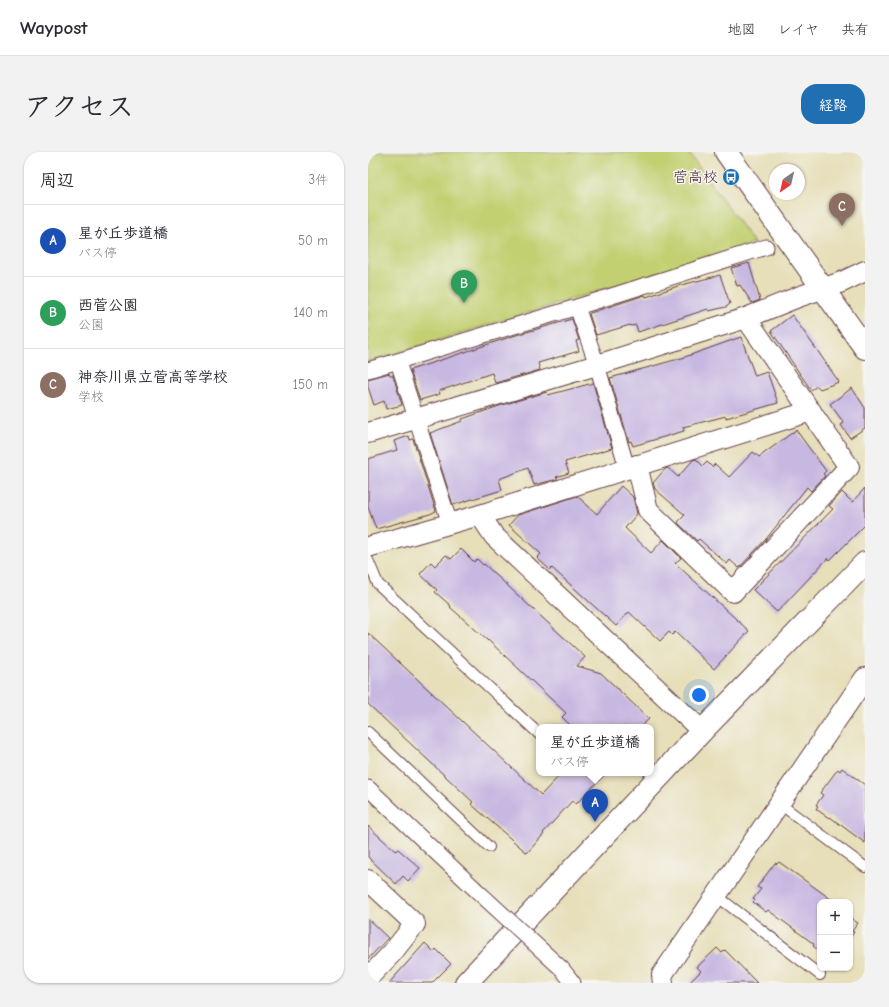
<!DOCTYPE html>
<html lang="ja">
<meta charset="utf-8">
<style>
body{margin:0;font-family:"Comic Neue","Klee One",sans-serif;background:#f2f2f3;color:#2b2b33}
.controls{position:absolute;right:12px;bottom:12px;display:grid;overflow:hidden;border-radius:8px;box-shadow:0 1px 3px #0004}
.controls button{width:36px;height:36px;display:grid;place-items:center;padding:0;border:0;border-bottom:1px solid #e1e1e2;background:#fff;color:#2b2b33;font:20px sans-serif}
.compass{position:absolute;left:401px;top:12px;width:36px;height:36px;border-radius:50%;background:#fff;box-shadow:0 1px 3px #0004;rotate:214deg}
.you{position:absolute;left:331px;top:543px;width:14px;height:14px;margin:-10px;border:3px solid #fff;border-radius:50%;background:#1a73e8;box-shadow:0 0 0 6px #1a73e833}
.badge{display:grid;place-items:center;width:26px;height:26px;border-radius:50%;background:#1f6fb2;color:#fff;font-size:13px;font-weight:700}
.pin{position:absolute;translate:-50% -33px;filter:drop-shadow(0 1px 2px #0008)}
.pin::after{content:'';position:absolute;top:21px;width:14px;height:12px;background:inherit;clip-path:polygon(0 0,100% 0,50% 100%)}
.popup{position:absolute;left:168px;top:572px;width:118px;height:52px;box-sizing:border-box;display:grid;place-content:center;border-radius:8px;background:#fff;filter:drop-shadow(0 1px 3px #0005);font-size:13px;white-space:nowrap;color:#7c7c81}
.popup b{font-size:15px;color:#2b2b33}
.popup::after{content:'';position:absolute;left:50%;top:100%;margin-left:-8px;border:8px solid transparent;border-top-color:#fff}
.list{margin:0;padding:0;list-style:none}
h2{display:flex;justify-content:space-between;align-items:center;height:52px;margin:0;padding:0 16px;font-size:17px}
h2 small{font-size:13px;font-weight:400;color:#7c7c81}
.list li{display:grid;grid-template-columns:26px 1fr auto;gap:12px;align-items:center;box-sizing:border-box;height:72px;padding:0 16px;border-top:1px solid #e1e1e2}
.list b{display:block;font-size:15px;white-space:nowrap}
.list p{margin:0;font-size:13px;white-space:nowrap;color:#7c7c81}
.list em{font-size:13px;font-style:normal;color:#7c7c81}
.map{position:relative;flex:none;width:497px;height:831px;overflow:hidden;border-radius:16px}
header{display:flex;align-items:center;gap:24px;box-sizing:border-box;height:56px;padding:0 20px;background:#fff;border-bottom:1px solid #e1e1e2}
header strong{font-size:19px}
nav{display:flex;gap:22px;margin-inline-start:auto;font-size:14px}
.intro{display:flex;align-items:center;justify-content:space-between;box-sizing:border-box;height:96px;padding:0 24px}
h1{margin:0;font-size:28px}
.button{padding:10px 18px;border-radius:16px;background:#1f6fb2;color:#fff;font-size:14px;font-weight:700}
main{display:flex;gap:24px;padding:0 24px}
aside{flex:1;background:#fff;border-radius:16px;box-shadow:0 1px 3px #0004}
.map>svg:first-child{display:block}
.green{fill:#c3d072;stroke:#86784e}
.building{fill:#c7b8e1}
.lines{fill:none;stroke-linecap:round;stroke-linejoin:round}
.service-casing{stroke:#623c40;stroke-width:12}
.pedestrian-casing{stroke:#623c40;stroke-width:17}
.minor-casing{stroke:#623c40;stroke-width:22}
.tertiary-casing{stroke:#623c40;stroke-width:24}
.service{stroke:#fff;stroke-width:10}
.pedestrian{stroke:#fff;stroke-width:15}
.minor{stroke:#fff;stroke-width:20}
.tertiary{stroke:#fff;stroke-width:22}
.pedestrian-bridge-casing{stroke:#623c40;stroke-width:17;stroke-linecap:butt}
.pedestrian-bridge{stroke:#fff;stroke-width:15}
.labels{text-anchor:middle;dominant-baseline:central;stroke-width:3;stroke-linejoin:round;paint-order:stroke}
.poi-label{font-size:15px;fill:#4a1f2b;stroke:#f6f6f2;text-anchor:end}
</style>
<header>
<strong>Waypost</strong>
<nav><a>地図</a><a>レイヤ</a><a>共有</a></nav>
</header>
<div class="intro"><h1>アクセス</h1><a class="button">経路</a></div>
<main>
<aside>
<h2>周辺<small>3件</small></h2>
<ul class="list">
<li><span class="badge" style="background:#1a4fb4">A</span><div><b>星が丘歩道橋</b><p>バス停</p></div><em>50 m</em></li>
<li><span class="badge" style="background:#2e9e5b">B</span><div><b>西菅公園</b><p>公園</p></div><em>140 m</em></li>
<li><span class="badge" style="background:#8d6e63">C</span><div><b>神奈川県立菅高等学校</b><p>学校</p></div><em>150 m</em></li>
</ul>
</aside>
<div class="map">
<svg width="497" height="831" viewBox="0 0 497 831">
<rect width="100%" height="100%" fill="#f6f6f2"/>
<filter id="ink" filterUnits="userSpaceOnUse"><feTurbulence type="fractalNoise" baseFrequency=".025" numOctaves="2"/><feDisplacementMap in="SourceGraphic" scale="8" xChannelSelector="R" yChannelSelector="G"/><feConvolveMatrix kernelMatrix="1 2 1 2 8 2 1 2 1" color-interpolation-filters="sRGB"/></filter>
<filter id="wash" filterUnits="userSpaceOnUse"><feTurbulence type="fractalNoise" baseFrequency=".012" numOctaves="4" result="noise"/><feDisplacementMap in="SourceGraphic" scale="16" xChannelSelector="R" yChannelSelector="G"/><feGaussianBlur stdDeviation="0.9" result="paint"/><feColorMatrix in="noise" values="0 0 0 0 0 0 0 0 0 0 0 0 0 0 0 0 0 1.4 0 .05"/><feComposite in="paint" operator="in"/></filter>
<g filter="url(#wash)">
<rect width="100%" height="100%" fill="#e7dfba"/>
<polygon class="green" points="0,0 320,0 386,91 0,210"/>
<g id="blocks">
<g class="building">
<polygon points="381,111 392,148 384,151 372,133 369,134 363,116"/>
<polygon points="352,123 362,152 358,155 341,159 340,157 270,180 268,173 263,174 262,173 228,183 221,162 222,161 277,143 278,145 310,134"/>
<polygon points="424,163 451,201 471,230 452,237 449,234 443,238 403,179"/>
<polygon points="204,167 211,188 208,189 211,199 170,211 172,218 127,231 124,221 71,239 72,242 52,248 42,218 76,207 145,184"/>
<polygon points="373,185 387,224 399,220 410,251 358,266 358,264 315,275 316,279 265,294 263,289 261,290 242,226 314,206"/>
<polygon points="21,221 22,223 25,223 34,253 18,257 16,249 6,253 0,235 0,227"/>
<polygon points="225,231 244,296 197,310 201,321 188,325 190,327 166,333 160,316 131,327 134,338 85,353 62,281 94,269 94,267 134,253 179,240 180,243"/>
<polygon points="484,236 497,256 497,276 482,286 473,273 476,271 462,252"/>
<polygon points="428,278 458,319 455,322 457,324 443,339 439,335 398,387 371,416 362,408 359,412 331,387 329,389 311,372 310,370 317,363 287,337 285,331 297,317 300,316 310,325 325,308 328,307 335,314 339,310 344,315 347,312 361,325 385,300 391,305"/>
<polygon points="41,284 42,288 45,287 68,359 62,362 8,377 0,355 0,307 29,298 26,289"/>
<polygon points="253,334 265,345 269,362 257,376 283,401 295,388 313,406 307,411 381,479 346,517 307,480 304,483 301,480 292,489 261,460 248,474 184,416 182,418 169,406 173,402 141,373 150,363 209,344 229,362"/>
<polygon points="497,336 497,373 462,408 460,406 409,460 385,438 465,357 461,354 474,340 484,350"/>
<polygon points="93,397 106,410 109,407 115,413 116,412 217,505 209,514 233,521 281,567 272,575 204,575 194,565 198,561 120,488 120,489 82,455 83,454 67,440 69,438 52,422 63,410 67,414 78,403 83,407"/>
<polygon points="0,481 173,643 194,621 238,621 208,652 204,649 175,681 176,682 159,701 103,652 105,650 0,552"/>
<polygon points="474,616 497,633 497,691 462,665 461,666 448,657 450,654 448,653 455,643 452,641 470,617 472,619"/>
<polygon points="0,674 27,699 30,697 52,716 40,729 35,724 28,732 0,705"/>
<polygon points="411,710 467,750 452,750 452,800 445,794 446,792 400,758 398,760 385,750 387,748 385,747 393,737 389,735 407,711 409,712"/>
<polygon points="482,766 490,771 484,779 486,780 482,786"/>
<polygon points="0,767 20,786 0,807"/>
<polygon points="57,791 66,800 68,797 83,812 64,831 21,831"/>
<polygon points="349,796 354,801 357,798 389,831 321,831 333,819 329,815"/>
</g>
</g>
</g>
<g filter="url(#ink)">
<use href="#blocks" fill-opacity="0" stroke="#623c40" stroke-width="1"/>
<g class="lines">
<g class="service-casing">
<g id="service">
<polyline points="0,408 10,432 171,582"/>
<polyline points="0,580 121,695"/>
<polyline points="412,652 497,715"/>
<polyline points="349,744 452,823"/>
</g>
</g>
<g class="pedestrian-casing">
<g id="pedestrian">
<polyline points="209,155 229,213 259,316"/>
<polyline points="30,210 82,372"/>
<polyline points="0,218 209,155 398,95"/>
<polyline points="0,636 106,736"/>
<polyline points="194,817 205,831"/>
</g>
</g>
<g class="minor-casing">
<g id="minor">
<polyline points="0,281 229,213 378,166 430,145 474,130 497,119"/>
<polyline points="269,313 280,358 365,440 481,315 378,166"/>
<polyline points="112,363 126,384 334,579"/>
<polyline points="0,395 112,363 443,259"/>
<polyline points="0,728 47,772 24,801 0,826"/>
<polyline points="295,831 294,823 497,526"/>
</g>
</g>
<g class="tertiary-casing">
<g id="tertiary">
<polyline points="358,0 497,196"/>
<polyline points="98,831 334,579 497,411"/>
</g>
</g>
<use href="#service" class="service"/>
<use href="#pedestrian" class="pedestrian"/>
<use href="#minor" class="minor"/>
<use href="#tertiary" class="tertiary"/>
<g class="pedestrian-bridge-casing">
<polyline id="pedestrian-bridge" points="106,736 194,817"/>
</g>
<use href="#pedestrian-bridge" class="pedestrian-bridge"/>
</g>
</g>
<defs>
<g id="bus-disc" transform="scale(0.9)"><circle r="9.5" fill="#1f6fb2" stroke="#f6f6f2"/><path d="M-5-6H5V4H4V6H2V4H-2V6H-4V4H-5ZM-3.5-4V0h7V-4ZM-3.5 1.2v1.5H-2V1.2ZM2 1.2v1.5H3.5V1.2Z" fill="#fff"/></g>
</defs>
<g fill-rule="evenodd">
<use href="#bus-disc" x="363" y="25"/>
</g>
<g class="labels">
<g class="poi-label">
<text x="350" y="25">菅高校</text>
</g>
</g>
</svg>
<div class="controls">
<button>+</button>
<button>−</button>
</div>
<svg class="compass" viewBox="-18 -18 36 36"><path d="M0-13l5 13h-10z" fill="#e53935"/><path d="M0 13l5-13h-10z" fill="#7c7c81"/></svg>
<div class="you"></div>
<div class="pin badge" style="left:227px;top:670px;background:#1a4fb4">A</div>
<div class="popup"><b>星が丘歩道橋</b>バス停</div>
<div class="pin badge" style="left:96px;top:151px;background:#2e9e5b">B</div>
<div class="pin badge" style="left:474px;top:74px;background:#8d6e63">C</div>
</div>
</main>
